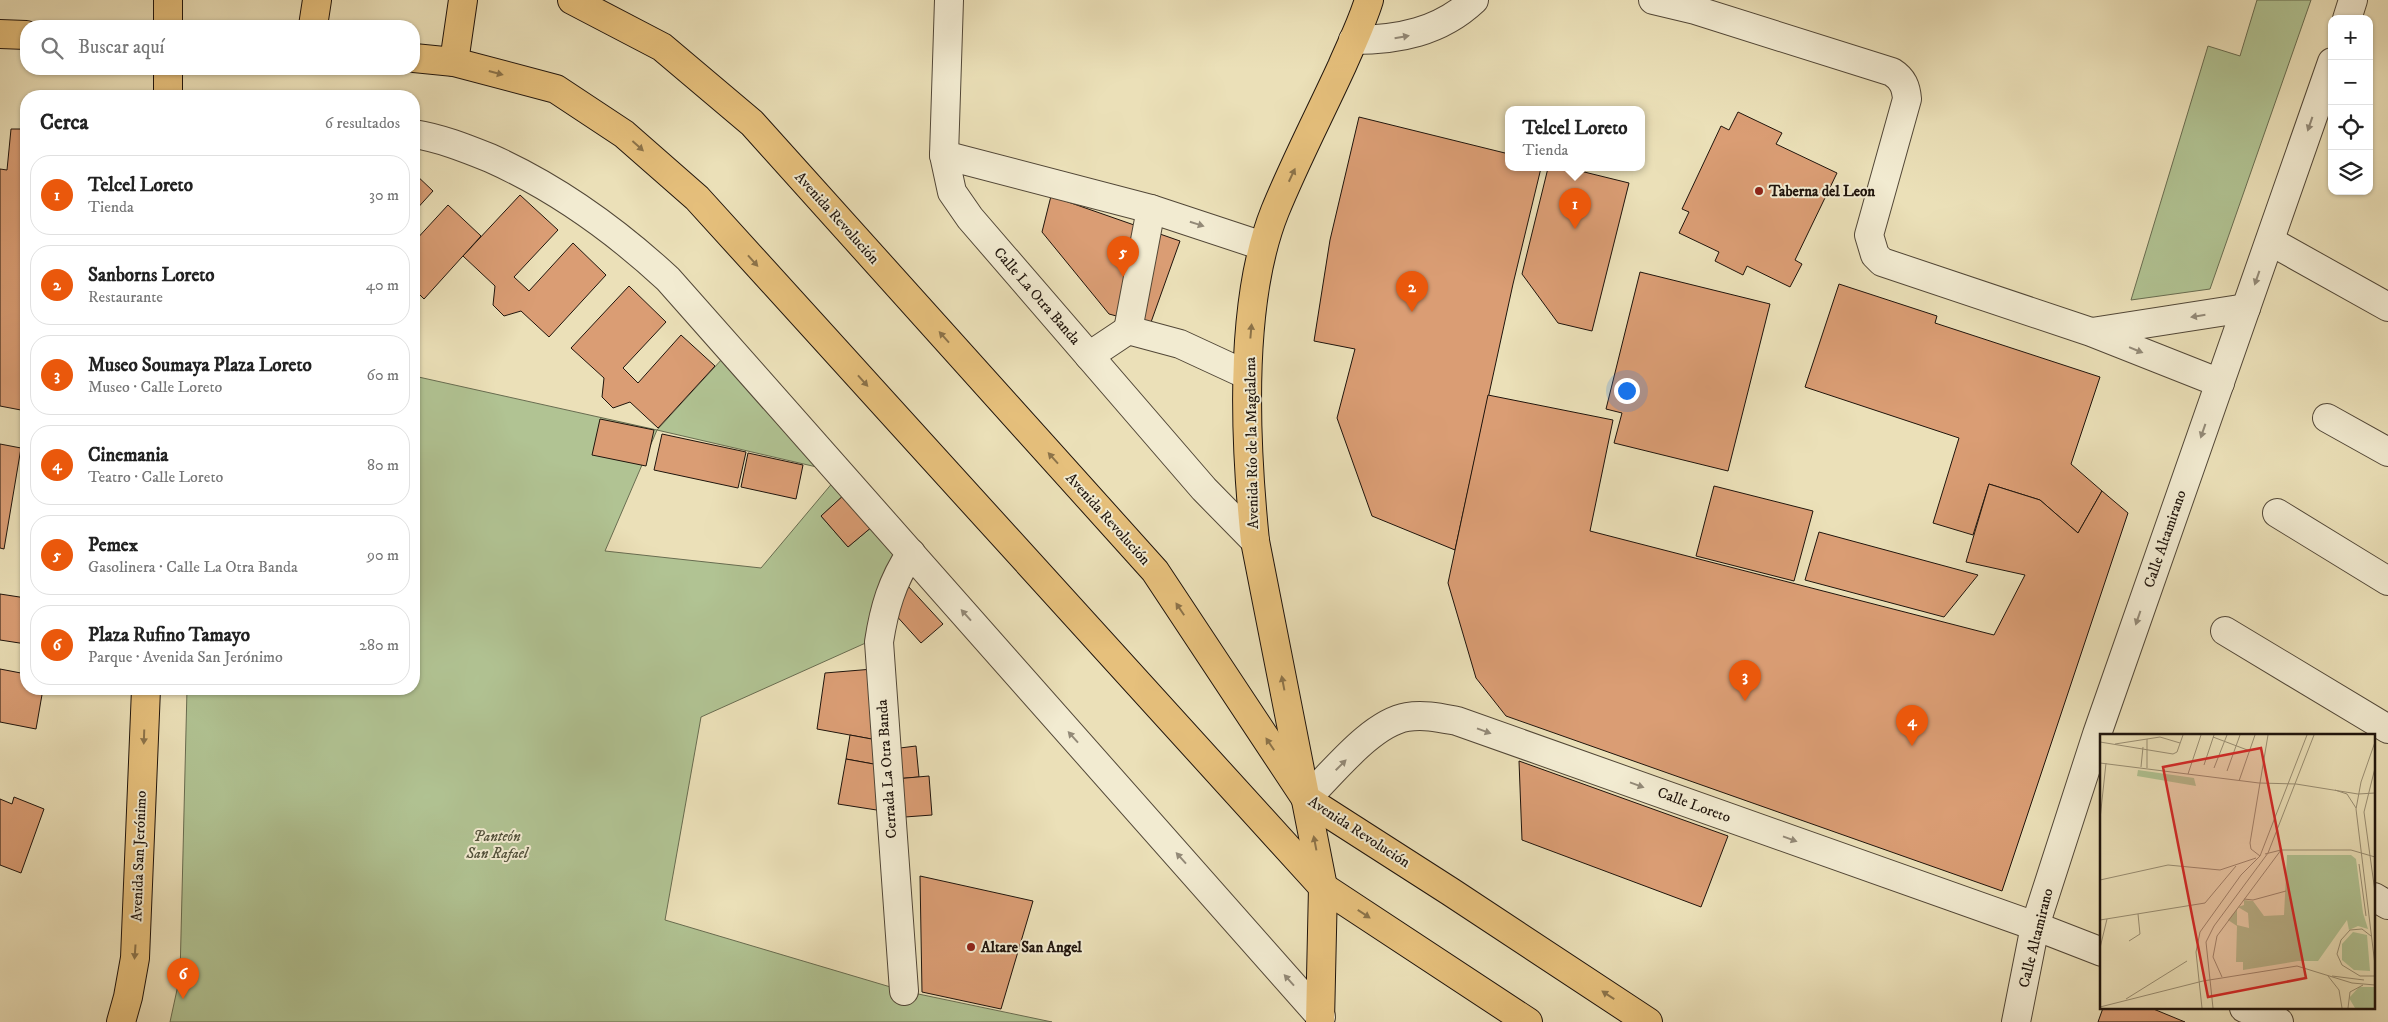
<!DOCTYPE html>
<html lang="es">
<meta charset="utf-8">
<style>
body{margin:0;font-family:"IM FELL DW Pica",serif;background:#f6f6f6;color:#222}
.controls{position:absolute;right:15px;top:15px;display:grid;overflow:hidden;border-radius:10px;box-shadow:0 1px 4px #0004}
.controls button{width:45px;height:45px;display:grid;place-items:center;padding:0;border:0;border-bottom:1px solid #e0e0e0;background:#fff;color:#222;font:25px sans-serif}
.you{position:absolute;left:1626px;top:390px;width:18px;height:18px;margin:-12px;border:4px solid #fff;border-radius:50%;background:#1a73e8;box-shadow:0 0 0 8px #1a73e833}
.badge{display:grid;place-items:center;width:32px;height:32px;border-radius:50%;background:#ea580c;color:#fff;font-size:16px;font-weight:700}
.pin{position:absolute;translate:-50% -41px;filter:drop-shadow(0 1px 2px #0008)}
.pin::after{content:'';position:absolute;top:26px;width:18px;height:15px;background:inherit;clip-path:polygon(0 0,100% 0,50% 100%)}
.popup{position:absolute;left:1505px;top:106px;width:140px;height:65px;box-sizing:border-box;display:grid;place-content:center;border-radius:10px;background:#fff;filter:drop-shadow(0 1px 4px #0005);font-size:16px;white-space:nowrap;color:#767676}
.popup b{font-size:19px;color:#222}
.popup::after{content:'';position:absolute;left:50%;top:100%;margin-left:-10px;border:10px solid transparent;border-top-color:#fff}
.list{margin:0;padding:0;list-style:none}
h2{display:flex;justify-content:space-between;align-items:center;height:65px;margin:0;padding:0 20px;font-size:21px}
h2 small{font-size:16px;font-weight:400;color:#767676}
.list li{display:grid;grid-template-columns:32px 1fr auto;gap:15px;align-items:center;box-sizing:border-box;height:80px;margin:0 10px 10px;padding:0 10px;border:1px solid #e0e0e0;border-radius:20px}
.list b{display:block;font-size:19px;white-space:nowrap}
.list p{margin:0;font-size:16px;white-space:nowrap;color:#767676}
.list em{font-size:16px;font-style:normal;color:#767676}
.icon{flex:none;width:28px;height:28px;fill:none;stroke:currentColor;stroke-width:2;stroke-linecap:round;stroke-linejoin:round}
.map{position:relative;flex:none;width:2388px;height:1022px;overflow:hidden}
.search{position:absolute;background:#fff;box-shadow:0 1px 4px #0004;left:20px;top:20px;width:400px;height:55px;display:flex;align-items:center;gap:12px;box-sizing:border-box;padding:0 18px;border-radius:20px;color:#767676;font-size:19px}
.panel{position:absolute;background:#fff;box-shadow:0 1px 4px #0004;left:20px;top:90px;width:400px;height:605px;border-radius:20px}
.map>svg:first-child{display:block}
.green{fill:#b1c393;stroke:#686c50}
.building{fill:#da9d74;stroke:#1f140c}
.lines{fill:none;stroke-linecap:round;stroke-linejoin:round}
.minor-casing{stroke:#524737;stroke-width:30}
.major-casing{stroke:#1f140c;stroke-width:30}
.minor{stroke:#f2ebd1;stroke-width:28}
.major{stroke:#e6c07c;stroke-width:28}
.oneway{fill:#938a78}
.oneway2{fill:#8c734a}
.poi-dot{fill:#8f2418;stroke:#f2ebd1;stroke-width:2}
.labels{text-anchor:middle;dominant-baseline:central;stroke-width:4;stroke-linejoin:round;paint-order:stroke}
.poi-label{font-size:15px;font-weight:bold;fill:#1f140c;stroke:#f2ebd1;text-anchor:start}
.street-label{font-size:15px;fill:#1f140c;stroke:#f2ebd1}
.park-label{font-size:15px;font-style:italic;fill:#52513b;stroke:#f2ebd1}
.inset-road{fill:none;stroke:#998e73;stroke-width:1}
.view{fill:#d62828;fill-opacity:0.15;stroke:#d62828;stroke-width:2.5}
.inset-edge{fill:none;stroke:#1f140c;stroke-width:2.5}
</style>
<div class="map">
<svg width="2388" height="1022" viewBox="0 0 2388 1022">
<rect width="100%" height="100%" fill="#ebe0b8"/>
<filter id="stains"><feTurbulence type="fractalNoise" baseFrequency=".004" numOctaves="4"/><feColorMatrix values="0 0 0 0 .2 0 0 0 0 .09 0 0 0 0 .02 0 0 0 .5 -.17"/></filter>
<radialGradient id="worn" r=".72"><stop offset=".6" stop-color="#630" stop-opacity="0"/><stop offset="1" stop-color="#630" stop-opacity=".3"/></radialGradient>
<g class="green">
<polygon points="2257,0 2311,0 2210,289 2131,300 2208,46 2240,56"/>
<polygon points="723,358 821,468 657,430 605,551 761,568 834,481 845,494 821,516 848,547 873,526 897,552 870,641 701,717 665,920 904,991 1052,1022 170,1022 180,976 187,689 414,689 414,376 657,430"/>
</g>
<g class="building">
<polygon points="1738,112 1782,133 1776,144 1837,173 1795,260 1802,264 1790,287 1747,266 1743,275 1715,261 1719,252 1679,233 1689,212 1682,209 1721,126 1729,130"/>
<polygon points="1359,117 1509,154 1509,168 1541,168 1513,284 1455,550 1372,516 1337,418 1355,349 1314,341 1330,240"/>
<polygon points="11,129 26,129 26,411 0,406 0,169 7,170"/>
<polygon points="1548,168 1568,168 1629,183 1592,331 1558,323 1522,274"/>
<polygon points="414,173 433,191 414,212"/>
<polygon points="520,195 558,230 514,277 529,291 573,243 606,275 549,337 521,311 504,316 493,305 495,286 463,256"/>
<polygon points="1051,196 1180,241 1150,325 1109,314 1042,232"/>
<polygon points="448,205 481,236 424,299 414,289 414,242"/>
<polygon points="1640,272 1770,304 1728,471 1614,443 1622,413 1606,409"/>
<polygon points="1839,284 1937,316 1935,323 2100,377 2071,464 2102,491 2078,533 2040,500 1989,484 1973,535 1933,523 1959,438 1805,387"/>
<polygon points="629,286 666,322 623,368 638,383 681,335 715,366 658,428 630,402 613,408 602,397 604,378 571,348"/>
<polygon points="1488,395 1613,420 1590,531 1994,635 2025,575 1966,562 1989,484 2040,500 2078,533 2102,491 2128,513 2002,891 1506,716 1476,678 1448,583"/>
<polygon points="600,419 654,430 646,466 592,455"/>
<polygon points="662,434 746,452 738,488 654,470"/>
<polygon points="0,444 21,448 4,549 0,548"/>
<polygon points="748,453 803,465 796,499 741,487"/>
<polygon points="1714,486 1813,511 1794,581 1696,556"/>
<polygon points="845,494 873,526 848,547 821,516"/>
<polygon points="1819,532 1978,575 1944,617 1805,580"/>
<polygon points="907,585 943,624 921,643 893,612"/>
<polygon points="0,594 26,598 26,644 0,640"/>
<polygon points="0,669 26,674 26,689 43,689 36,729 0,722"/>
<polygon points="873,669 877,740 817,729 825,673"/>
<polygon points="850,735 877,740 879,765 846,759"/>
<polygon points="916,746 919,777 895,779 892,749"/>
<polygon points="846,759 879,765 883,811 838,804"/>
<polygon points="1519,761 1728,836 1701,907 1522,840"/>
<polygon points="929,776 932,815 905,817 895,779"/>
<polygon points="14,797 44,809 21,873 0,865 0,799 12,804"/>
<polygon points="920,876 1033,901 1001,1009 922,992"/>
<polygon points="2103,1008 2151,1008 2185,1022 2098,1022"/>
</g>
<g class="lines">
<g class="minor-casing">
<g id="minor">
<polyline points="949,0 944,155 952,192 970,218 1204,489 1255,541"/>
<path d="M1653 0 1695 10 1892 72C1903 79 1906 87 1907 99L1869 235 1875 255 1882 262 2091 332 2220 383"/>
<polyline points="2347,19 2353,0"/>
<path d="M1353 40C1398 40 1440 32 1474 0"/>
<path d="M414 134C440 138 465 148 490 158 557 188 614 229 668 279L1321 1017"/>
<polyline points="944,155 1151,209 1128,330"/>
<polyline points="1151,209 1263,246"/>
<polyline points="2270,241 2388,307"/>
<polyline points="2092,332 2246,308"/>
<polyline points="1089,356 1128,330 1180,344 1247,375"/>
<polyline points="2327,418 2388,452"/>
<polyline points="2277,513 2388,581"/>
<polyline points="2225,631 2388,729"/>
<path d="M1306 799C1332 774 1371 723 1407 717 1424 714 1441 718 1457 721L2035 926 2102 952"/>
<polyline points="2374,897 2388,905"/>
<path d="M904 991 879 642C884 609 892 581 911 553"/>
<polyline points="2244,1008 2279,1022"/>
<polyline points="2016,1022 2035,926 2097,734 2332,62"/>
</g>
</g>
<g class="major-casing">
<g id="major">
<polyline points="572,0 662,47 752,123 1155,571 1306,799 1451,892 1648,1022"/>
<polyline points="168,26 168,0"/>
<polyline points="313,26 317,0"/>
<polyline points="0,34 26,35"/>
<polyline points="414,58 454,62 556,89 624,134 697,198 1323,887 1528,1022"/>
<polyline points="454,62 463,0"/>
<polyline points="168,96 168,69"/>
<polyline points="121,1022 128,997 135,958 146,689"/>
<path d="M1320 1022 1323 887 1255 541C1245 443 1238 303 1275 211 1295 162 1320 114 1342 66 1351 45 1362 23 1369 0"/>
</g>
</g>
<use href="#minor" class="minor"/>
<use href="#major" class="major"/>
</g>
<defs><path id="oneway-solid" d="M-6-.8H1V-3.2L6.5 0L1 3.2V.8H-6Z" transform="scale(1.25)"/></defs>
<g class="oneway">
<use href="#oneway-solid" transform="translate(1402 37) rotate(-10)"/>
<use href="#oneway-solid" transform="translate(2310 124) rotate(109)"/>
<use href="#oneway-solid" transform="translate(1197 224) rotate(18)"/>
<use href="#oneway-solid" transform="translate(2257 278) rotate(109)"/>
<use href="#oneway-solid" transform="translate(2198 316) rotate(171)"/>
<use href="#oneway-solid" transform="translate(2136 350) rotate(22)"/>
<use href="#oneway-solid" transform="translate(2203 431) rotate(109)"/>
<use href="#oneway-solid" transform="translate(966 615) rotate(-132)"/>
<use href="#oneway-solid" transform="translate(2138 618) rotate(109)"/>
<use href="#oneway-solid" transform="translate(1484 731) rotate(20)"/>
<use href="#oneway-solid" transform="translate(1073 737) rotate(-132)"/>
<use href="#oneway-solid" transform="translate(1341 765) rotate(-45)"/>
<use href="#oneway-solid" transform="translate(1637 785) rotate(20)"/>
<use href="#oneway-solid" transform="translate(1790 839) rotate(20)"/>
<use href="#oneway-solid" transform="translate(1181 858) rotate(-132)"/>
<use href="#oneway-solid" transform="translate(1289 980) rotate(-132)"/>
</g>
<g class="oneway2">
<use href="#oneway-solid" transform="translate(496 73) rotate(15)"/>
<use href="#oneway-solid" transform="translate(638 146) rotate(42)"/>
<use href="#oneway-solid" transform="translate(1292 175) rotate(-65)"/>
<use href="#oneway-solid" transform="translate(753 261) rotate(48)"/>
<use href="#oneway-solid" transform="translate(1251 331) rotate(-85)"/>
<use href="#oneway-solid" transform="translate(944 337) rotate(-132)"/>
<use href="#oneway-solid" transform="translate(863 381) rotate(48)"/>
<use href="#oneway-solid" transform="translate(1053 458) rotate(-132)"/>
<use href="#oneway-solid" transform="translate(1180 609) rotate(-124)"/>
<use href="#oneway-solid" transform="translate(1283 683) rotate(-101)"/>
<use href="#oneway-solid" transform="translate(144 737) rotate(92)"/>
<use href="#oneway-solid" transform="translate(1270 744) rotate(-124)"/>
<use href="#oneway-solid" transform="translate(1315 843) rotate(-101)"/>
<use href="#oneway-solid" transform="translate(1364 914) rotate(33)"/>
<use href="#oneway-solid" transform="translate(135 952) rotate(94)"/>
<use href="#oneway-solid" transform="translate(1608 995) rotate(-147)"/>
</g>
<g class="poi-dot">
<circle cx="1759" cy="191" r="5"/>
<circle cx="971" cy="947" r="5"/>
</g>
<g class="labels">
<g class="poi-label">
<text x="1769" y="191">Taberna del Leon</text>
<text x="981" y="947">Altare San Angel</text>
</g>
<g class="street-label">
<text transform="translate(837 218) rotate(48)">Avenida Revolución</text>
<text transform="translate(1037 296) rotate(49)">Calle La Otra Banda</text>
<text transform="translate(1252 443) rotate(-91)">Avenida Río de la Magdalena</text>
<text transform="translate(1108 519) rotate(48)">Avenida Revolución</text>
<text transform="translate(2165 539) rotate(-71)">Calle Altamirano</text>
<text transform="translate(887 769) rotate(-94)">Cerrada La Otra Banda</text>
<text transform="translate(1694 805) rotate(20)">Calle Loreto</text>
<text transform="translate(1359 832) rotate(33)">Avenida Revolución</text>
<text transform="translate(139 856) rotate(-88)">Avenida San Jerónimo</text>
<text transform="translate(2036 938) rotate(-76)">Calle Altamirano</text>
</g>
<g class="park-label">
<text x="497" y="836">Panteón<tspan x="497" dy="17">San Rafael</tspan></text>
</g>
</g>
<g transform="translate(2100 734)">
<rect width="275" height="275" fill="#ebe0b8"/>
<path d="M38 36 94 44 96 52 37 42ZM187 121H251L256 125 263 179 268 195 258 192 249 196 247 186 218 227H198L143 236V228H136L137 192 128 186 137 175V191L149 194 148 179 138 173 144 171V166L153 167 164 182 184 181ZM253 198 267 201 270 237 254 236 242 226V210ZM259 253H274L275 274H255L249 264Z" fill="#b1c393"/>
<path class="inset-road" d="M113 3 150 17M47 5V34M0 8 73 20 77 18 83 1M275 8 261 48 256 75 275 231M15 10 60 3 80 9M0 29 159 49 196 50 258 60 275 59M104 31 114 1M41 33 43 13M114 34 127 1M275 34 264 78 275 158M127 37 140 1M88 40 101 1M139 47 155 1M235 56 247 60 256 74M0 85 6 29M165 120 181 116H251L275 123M160 122 151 115 150 109 168 1M259 130 266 182M0 146 68 131 120 136 156 124M144 165 153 166 186 157M0 186 105 169 136 132M271 202 262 195 250 196 241 206 237 220 242 231 260 242H275M29 207 40 200 38 180M0 214 7 185M228 242 239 256 242 274M232 242 264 246M122 243 113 223 117 202 181 116M26 265 87 227M0 273 103 247 197 232 252 249 275 251M102 274 96 218 100 198 141 141 160 122 207 1M113 274 106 208 114 192 168 119 214 1M248 274 250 258 263 251"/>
<path class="view" d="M161 14 206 244 108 263 63 33Z"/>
<rect width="275" height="275" class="inset-edge"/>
</g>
<rect width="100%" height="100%" filter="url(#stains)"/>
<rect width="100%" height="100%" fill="url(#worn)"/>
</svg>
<div class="controls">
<button>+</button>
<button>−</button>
<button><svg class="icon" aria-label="locate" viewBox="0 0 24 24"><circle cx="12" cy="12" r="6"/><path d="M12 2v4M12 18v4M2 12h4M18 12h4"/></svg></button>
<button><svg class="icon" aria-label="layers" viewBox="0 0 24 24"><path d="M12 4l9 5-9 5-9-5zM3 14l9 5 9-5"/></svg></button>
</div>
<div class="you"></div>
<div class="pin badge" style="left:1575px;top:229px">1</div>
<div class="popup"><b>Telcel Loreto</b>Tienda</div>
<div class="pin badge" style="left:1412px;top:312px">2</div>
<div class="pin badge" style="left:1745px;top:701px">3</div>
<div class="pin badge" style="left:1912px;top:746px">4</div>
<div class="pin badge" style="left:1123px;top:277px">5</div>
<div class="pin badge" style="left:183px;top:999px">6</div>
<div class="search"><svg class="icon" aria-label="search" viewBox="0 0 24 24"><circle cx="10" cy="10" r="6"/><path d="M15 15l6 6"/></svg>Buscar aquí</div>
<section class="panel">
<h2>Cerca<small>6 resultados</small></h2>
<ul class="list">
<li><span class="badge">1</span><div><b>Telcel Loreto</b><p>Tienda</p></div><em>30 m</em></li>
<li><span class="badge">2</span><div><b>Sanborns Loreto</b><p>Restaurante</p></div><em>40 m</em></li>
<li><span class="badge">3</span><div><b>Museo Soumaya Plaza Loreto</b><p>Museo · Calle Loreto</p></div><em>60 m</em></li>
<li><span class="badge">4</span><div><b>Cinemania</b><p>Teatro · Calle Loreto</p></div><em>80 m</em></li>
<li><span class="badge">5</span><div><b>Pemex</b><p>Gasolinera · Calle La Otra Banda</p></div><em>90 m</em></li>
<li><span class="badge">6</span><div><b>Plaza Rufino Tamayo</b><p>Parque · Avenida San Jerónimo</p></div><em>280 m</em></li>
</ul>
</section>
</div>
